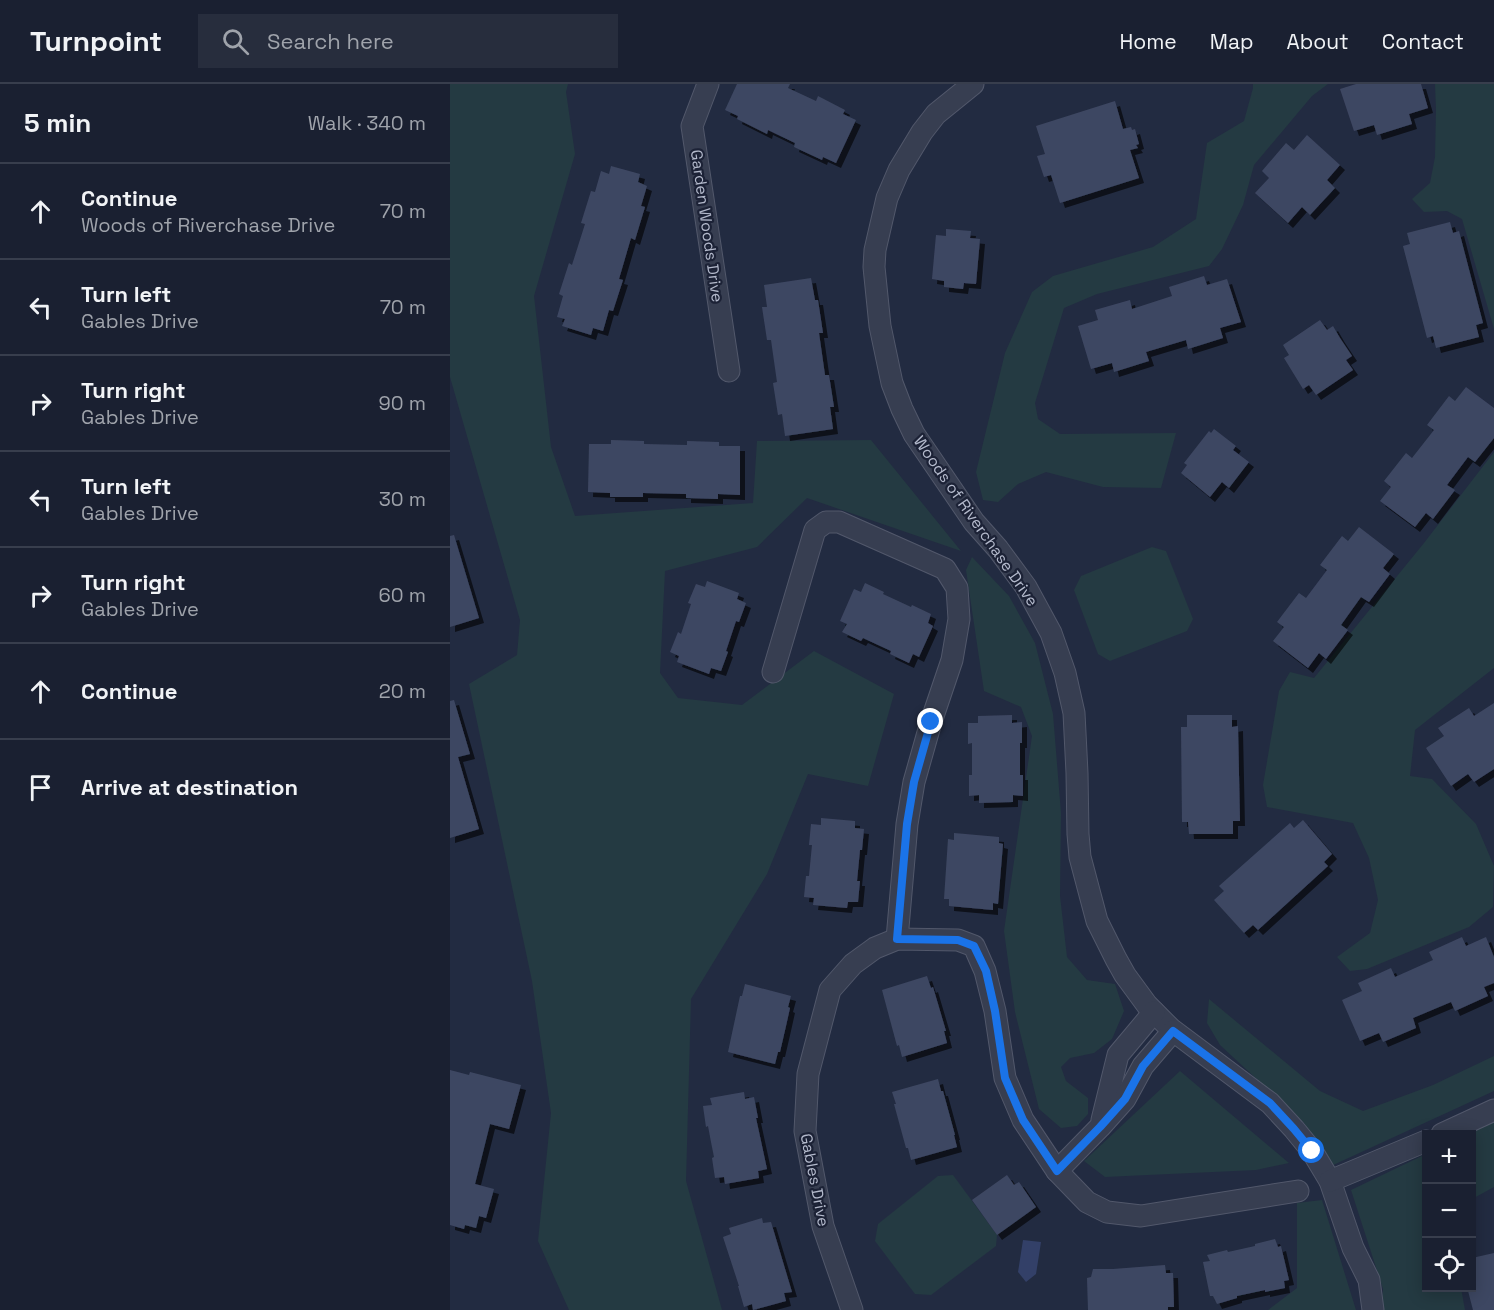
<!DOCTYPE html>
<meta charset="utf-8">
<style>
body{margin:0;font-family:"Space Grotesk",sans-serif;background:#272d3d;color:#f1f3f6}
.controls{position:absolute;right:18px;bottom:18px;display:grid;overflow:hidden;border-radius:0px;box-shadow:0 3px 15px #0003}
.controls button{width:54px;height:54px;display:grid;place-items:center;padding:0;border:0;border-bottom:2px solid #383e4d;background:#1a2031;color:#f1f3f6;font:30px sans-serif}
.stop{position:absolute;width:18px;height:18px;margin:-14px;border:4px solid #1a73e8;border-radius:50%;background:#fff}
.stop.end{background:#1a73e8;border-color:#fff;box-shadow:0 2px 6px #0008}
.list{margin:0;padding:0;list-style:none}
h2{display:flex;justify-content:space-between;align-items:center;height:78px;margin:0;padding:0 24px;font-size:26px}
h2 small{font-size:20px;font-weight:400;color:#9fa3ab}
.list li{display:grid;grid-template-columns:39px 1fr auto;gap:18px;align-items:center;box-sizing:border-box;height:96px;padding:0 24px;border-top:2px solid #383e4d}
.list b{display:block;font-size:22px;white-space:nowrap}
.list p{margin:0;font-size:20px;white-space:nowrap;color:#9fa3ab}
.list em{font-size:20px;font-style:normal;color:#9fa3ab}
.icon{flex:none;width:33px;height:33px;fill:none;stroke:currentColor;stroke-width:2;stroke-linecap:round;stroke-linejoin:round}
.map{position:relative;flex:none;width:1044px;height:1226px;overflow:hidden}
header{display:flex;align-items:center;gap:36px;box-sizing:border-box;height:84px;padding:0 30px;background:#1a2031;border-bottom:2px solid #383e4d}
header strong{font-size:28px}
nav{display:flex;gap:33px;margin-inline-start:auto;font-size:21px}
.search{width:420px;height:54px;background:#272d3d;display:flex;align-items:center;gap:15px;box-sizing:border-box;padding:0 21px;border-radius:0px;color:#9fa3ab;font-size:22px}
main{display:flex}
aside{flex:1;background:#1a2031}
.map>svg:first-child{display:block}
.green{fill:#243a42}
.water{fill:#334068}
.building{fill:#3e4762;filter:url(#shadow)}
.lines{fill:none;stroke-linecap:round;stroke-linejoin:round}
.minor-casing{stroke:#52586b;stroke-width:23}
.minor{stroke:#373e51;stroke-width:21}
.route{stroke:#1a73e8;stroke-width:8}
.labels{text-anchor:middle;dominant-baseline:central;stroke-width:4.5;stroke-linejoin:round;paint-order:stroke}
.street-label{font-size:16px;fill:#b3b9cb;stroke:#1c2236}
</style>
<header>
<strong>Turnpoint</strong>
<div class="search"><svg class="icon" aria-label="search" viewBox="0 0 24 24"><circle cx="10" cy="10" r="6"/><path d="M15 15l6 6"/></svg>Search here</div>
<nav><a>Home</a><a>Map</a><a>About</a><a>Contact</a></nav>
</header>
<main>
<aside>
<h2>5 min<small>Walk · 340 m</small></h2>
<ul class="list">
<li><svg class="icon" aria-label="ahead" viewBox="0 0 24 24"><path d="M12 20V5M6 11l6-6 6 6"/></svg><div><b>Continue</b><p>Woods of Riverchase Drive</p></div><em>70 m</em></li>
<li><svg class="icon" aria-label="left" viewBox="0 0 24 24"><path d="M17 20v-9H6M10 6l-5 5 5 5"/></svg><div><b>Turn left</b><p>Gables Drive</p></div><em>70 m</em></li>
<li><svg class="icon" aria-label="right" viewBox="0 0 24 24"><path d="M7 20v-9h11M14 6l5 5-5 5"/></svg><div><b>Turn right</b><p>Gables Drive</p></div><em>90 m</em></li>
<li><svg class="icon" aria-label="left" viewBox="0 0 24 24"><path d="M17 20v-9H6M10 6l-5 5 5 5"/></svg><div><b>Turn left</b><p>Gables Drive</p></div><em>30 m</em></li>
<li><svg class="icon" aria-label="right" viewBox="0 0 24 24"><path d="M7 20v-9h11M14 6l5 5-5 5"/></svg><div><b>Turn right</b><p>Gables Drive</p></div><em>60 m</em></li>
<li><svg class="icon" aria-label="ahead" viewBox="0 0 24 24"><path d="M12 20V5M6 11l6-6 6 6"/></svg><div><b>Continue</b></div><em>20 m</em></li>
<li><svg class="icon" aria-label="arrive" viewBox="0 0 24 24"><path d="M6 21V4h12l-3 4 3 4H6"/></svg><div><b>Arrive at destination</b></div></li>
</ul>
</aside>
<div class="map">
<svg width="1044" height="1226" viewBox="0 0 1044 1226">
<defs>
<filter id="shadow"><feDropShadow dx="5" dy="5" stdDeviation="0" flood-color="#0009"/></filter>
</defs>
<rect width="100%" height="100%" fill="#222b41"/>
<g class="green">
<polygon points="0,0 118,0 116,8 125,70 84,212 101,363 125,432 303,419 307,357 421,356 511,467 357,414 307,463 215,487 210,589 228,614 292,621 364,567 444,610 418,702 358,690 317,790 241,915 236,1097 272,1226 119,1226 88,1157 101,1029 82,897 19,600 67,571 70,536 0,293"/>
<polygon points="803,0 878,0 862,12 804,81 793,121 772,165 759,182 647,210 614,224 585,319 588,335 610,350 726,349 711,404 653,403 596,388 568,400 548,418 533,416 526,388 555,269 582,208 603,192 703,163 746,135 757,59 794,37 803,4"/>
<polygon points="985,0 1044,0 1044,245 1012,135 997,127 974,128 962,115 980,99 985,73 986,26"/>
<polygon points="1044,368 1044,584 965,646 960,692 982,695 1026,740 1044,782 1043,823 1019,843 917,885 900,887 887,873 920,849 928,816 919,774 903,739 817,723 813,701 829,607 840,588 864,594 974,459"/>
<polygon points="702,463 716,467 743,535 737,547 660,577 648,570 624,506 631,492"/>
<polygon points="522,473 559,512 585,559 603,630 611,729 610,812 617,873 637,896 665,900 674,927 662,955 644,969 620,974 611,983 616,997 638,1014 638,1030 627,1042 611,1044 589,1025 565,928 554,847 582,652 571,623 534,607 516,486"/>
<polygon points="759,915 870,1007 913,1027 983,1001 1044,972 1044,1007 881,1082 854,1039 770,961 757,939"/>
<polygon points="730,987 839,1079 806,1086 655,1093 634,1077"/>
<polygon points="1044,1037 1044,1103 1022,1115 1022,1050 1016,1050"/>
<polygon points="976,1070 976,1204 1011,1204 1015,1226 931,1226 933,1205 901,1106"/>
<polygon points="503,1091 547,1151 546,1162 481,1211 465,1210 425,1157 428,1140 488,1092"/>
<polygon points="872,1116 906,1226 818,1226 847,1204 847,1119"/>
</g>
<polygon class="water" points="573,1156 591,1158 586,1190 576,1198 568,1188"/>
<g class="building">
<polygon points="287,0 340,0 338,4 366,17 368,12 395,26 393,30 406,36 386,79 373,73 372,76 344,63 345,59 318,46 317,50 287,35 288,32 275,26"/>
<polygon points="906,0 971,0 978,24 959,30 962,40 927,51 924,41 904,47 890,5"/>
<polygon points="665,17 673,45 681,43 682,46 685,45 689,60 686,61 688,64 680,66 689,94 610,119 601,91 594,93 587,72 595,70 586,42"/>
<polygon points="857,51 890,81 877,96 885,104 860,131 852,123 838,139 805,109 819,94 812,87 836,59 844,66"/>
<polygon points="161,82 190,90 188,98 197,102 191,122 195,123 185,156 181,154 169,195 173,196 163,227 159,226 153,247 143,244 141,251 112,242 115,235 107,233 113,212 109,210 119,179 122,181 135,140 131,139 141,107 145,108 151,87 159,90"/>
<polygon points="1000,138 1003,149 1009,147 1033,239 1026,241 1029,253 986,264 983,252 977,254 953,162 960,160 957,149"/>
<polygon points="496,145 521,147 520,154 530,155 526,200 514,199 513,205 494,203 494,197 482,195 486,151 496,152"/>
<polygon points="754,192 757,201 777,195 791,238 770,244 773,254 738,265 736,256 696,268 699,277 664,288 662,279 641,285 628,242 648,236 645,226 680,216 682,225 722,212 719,203"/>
<polygon points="361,194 365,216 368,216 373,249 369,249 375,291 379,291 384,323 380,323 383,345 335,352 332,330 328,331 323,299 327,298 321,256 317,256 312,223 317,223 314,201"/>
<polygon points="870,236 877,246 883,242 890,254 902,272 896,276 903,286 866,311 859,301 853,305 834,274 839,271 833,261"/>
<polygon points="1016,303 1044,324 1044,354 1025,378 1018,373 997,401 1005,406 983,435 976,429 965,443 930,417 941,403 934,397 956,369 962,374 984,346 977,341 999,312 1005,317"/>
<polygon points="764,345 786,362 783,366 799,378 779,404 772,398 760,413 731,389 737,381 734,379 759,347 761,349"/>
<polygon points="161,356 194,357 194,360 237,361 237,357 269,358 269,362 290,362 290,411 268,410 268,415 236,414 236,410 193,409 193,413 160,413 160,409 138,408 139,360 161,360"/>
<polygon points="909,443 944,470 933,484 940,490 919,518 911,513 891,541 898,546 876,575 869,569 858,584 823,557 834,543 827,538 849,509 856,514 877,486 870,481 892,452 898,457"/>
<polygon points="4,451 29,534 0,543 0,452"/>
<polygon points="257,497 289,509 287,515 296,519 289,538 286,537 276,567 278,568 271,587 261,584 259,590 227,578 229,572 220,568 228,548 231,550 241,520 238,519 246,500 255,503"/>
<polygon points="415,499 434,508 433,510 461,523 462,521 481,530 478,539 483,542 469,573 463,570 459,579 440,570 441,567 413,554 411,557 392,548 397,540 390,537 404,505 411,508"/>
<polygon points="4,616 20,670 8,673 29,745 0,754 0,617"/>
<polygon points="1044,619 1044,685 1024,698 1018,690 1001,702 976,664 994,652 988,644 1019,624 1024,632"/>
<polygon points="562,631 562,639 572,638 572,659 570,659 570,691 573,691 573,712 563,711 563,718 529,719 529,711 519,712 519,691 522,691 522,659 518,660 518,639 528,639 528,632"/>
<polygon points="737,631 782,631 782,643 788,642 790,737 783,737 783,750 739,750 738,738 732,738 731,643 737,643"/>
<polygon points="371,734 405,737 405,744 414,745 412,766 410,766 407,797 410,797 408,818 398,818 397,824 363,821 364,814 354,813 356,792 359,792 362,761 359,761 361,740 371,741"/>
<polygon points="853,736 882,770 874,778 878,782 808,846 803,841 794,849 764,816 774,807 769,802 840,739 844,744"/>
<polygon points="504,749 549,753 549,759 553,760 548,820 543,819 543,826 499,822 499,815 494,815 498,755 504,756"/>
<polygon points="1012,853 1016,862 1036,853 1044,873 1044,899 1034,903 1038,912 1005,927 1001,918 963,934 966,944 933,958 929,949 910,957 892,916 912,907 908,899 941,884 945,893 983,876 979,868"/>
<polygon points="477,892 481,904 483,903 496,947 494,947 497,959 452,973 449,961 447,962 432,906"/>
<polygon points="295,900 341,912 338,923 340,924 336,942 330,968 328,968 325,980 278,968 290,912 292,912"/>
<polygon points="0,986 19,991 20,988 71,1001 59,1045 40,1040 25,1100 44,1105 36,1134 29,1132 26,1144 15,1141 14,1145 0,1141"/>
<polygon points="488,995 491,1007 493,1007 505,1051 504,1051 507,1063 461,1076 458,1064 456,1064 444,1020 446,1020 442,1008"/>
<polygon points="294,1008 295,1015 304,1013 308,1034 306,1034 317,1085 308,1087 309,1094 275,1100 274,1093 265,1094 262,1074 264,1073 261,1058 258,1042 256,1043 253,1022 262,1021 260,1014"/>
<polygon points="557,1091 564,1101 569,1098 586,1123 547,1151 522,1116"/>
<polygon points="312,1134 313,1139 321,1138 342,1208 334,1209 336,1217 303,1226 302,1220 294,1223 288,1202 289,1202 273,1153 281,1150 279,1144"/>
<polygon points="825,1155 828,1163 831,1162 839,1196 834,1197 835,1204 815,1208 815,1206 787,1212 787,1214 767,1220 763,1212 760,1212 753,1178 760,1177 757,1171 777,1166 778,1168 805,1162 805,1160"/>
<polygon points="1044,1169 1044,1226 1023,1226 1017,1203 1022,1203 1022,1174"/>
<polygon points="715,1181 716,1189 723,1189 724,1223 718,1223 718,1226 638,1226 637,1194 641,1193 643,1185 663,1185"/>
</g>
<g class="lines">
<g class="minor-casing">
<g id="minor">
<polyline points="258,0 242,42 279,287"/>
<polyline points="523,0 486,30 472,48 449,86 437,114 425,166 424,183 430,242 442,299 452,325 464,350 524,438 548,465 576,503 601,549 615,589 624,629 627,689 628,750 630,773 647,837 666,875 675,891 697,921 721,945 820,1019 844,1045 862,1067 880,1097 903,1164 919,1196 923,1226"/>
<polyline points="323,588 365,446 376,438 389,438 495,485 507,504 509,535 502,576 481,638 464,698 457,740 447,855"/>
<polyline points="652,1036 668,971 704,928"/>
<polyline points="992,1050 1044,1026"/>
<polyline points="607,1087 650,1043 675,1015 693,982 723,947"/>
<polyline points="880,1097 976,1057"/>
<polyline points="402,1226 373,1142 355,1047 358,990 380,906 403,880 425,864 447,855 508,856 524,862 535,887 545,927 555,994 573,1036 607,1087 637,1118 657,1128 691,1132 848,1107"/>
</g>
</g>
<use href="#minor" class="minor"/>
</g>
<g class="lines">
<polyline class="route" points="481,638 464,698 457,740 447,855 508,856 524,862 536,887 545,927 555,994 573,1036 607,1087 650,1043 675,1015 693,982 723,947 820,1019 844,1045 862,1067"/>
</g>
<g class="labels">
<g class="street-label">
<text transform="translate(257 142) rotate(82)">Garden Woods Drive</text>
<text transform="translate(526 437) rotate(55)">Woods of Riverchase Drive</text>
<text transform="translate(365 1096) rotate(79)">Gables Drive</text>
</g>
</g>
</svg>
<div class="controls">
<button>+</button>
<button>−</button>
<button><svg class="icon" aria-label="locate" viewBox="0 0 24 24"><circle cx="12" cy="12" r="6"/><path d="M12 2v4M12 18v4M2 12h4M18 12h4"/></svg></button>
</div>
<div class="stop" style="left:862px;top:1067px"></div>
<div class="stop end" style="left:481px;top:638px"></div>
</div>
</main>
